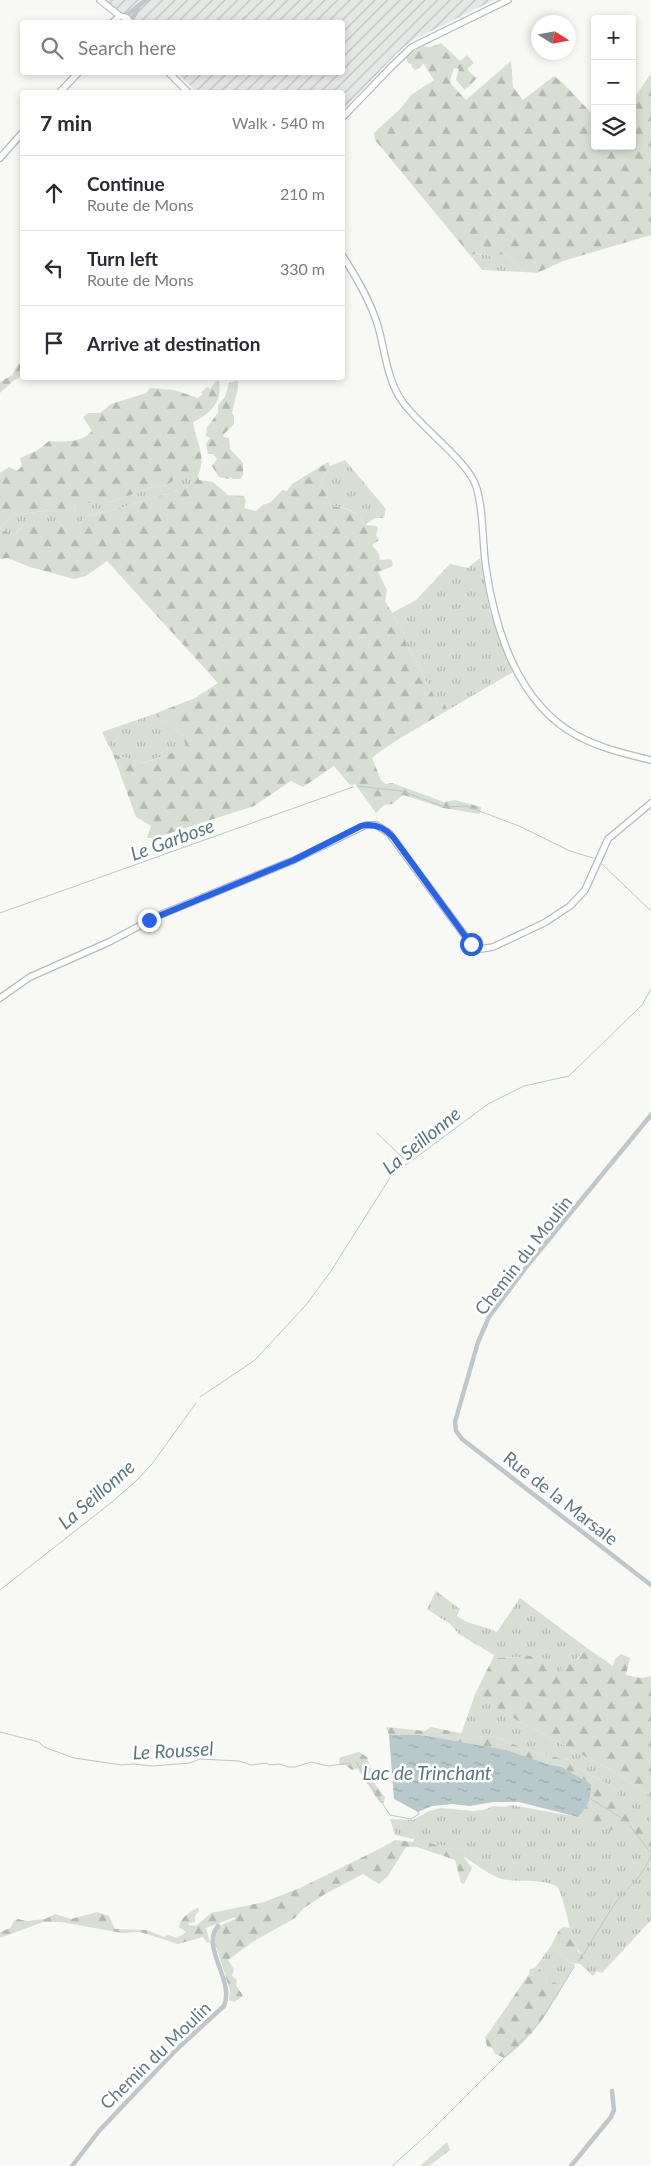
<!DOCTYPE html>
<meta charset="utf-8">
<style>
body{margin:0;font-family:Lato,sans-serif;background:#f2f2f3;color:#2b2b33}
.controls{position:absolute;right:15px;top:15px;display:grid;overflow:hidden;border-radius:5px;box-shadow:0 2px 8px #0003}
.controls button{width:45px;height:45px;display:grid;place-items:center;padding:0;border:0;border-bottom:1px solid #e1e1e2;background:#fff;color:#2b2b33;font:25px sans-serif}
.compass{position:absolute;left:531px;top:15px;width:45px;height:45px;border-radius:50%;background:#fff;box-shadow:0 2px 8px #0003;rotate:101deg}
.stop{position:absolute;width:15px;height:15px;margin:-11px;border:4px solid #2563eb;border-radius:50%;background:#fff}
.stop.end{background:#2563eb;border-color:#fff;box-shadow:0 1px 5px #0008}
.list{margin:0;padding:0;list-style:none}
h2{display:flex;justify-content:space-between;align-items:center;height:65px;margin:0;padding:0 20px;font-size:21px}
h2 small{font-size:16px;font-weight:400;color:#7c7c81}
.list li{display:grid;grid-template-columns:32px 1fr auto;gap:15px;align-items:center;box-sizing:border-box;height:75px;padding:0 20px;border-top:1px solid #e1e1e2}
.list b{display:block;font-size:19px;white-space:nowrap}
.list p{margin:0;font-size:16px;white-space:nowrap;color:#7c7c81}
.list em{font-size:16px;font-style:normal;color:#7c7c81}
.icon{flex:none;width:28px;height:28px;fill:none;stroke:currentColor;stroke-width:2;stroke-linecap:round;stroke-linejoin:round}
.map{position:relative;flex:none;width:651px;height:2166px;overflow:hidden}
.search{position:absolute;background:#fff;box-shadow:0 2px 8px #0003;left:20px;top:20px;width:325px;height:55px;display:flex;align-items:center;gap:12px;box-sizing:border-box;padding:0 18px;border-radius:5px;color:#7c7c81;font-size:19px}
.panel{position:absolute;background:#fff;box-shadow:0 2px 8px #0003;left:20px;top:90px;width:325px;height:290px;border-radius:5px}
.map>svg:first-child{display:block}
.industrial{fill:url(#industrial-furrows)}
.grass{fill:url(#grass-tufts)}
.forest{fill:url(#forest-firs);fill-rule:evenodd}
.water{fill:url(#water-ripples)}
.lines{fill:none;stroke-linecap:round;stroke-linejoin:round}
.stream{stroke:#b7c9cb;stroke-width:1}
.secondary-casing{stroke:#b3bbbf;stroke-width:8}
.street{stroke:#c0c7ca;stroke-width:4.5}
.secondary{stroke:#fff;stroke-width:5.5}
.route{stroke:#2563eb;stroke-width:6}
.labels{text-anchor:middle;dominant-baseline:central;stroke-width:5;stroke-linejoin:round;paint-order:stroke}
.street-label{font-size:18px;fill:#607983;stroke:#fff}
.water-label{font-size:19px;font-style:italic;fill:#5b797d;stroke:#fff}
</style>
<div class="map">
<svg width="651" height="2166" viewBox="0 0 651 2166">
<defs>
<pattern id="industrial-furrows" width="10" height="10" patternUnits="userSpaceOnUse" patternTransform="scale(1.25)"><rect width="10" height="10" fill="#e6e8e6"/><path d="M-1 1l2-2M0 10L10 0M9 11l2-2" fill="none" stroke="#bec1c0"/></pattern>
<pattern id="grass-tufts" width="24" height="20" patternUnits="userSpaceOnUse" patternTransform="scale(1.25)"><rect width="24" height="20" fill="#d9ded4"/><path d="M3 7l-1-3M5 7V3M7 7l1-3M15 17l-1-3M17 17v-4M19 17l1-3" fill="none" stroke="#b3b9b1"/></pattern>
<pattern id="forest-firs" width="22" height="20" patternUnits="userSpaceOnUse" patternTransform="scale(1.25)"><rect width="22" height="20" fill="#d9ded4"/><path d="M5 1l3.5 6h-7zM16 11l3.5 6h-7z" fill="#b3b9b1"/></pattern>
<pattern id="water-ripples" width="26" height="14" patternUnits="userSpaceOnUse" patternTransform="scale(1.25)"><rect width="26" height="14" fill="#b7c9cb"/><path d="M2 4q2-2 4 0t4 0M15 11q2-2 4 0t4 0" fill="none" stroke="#98a8aa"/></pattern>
</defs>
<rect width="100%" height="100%" fill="#f8f8f5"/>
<polygon class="industrial" points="106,0 494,0 411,41 397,53 343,110 342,92 197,92 177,73 342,72 342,22 127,22"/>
<g class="grass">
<polygon points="480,253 497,258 501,254 507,255 524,272 482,270 470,255"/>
<path d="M345 460 386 509 384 518H375L365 525C357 511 347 507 331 506L321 482 330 466Z"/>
<polygon points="175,479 192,479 192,482 188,487 117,509 87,516 78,525 24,525 14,535 0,529 13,515 51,510 60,514 75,513 74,507 77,503 108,503 156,486 168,485"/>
<polygon points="480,558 490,613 513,672 448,710 444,703 438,703 406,643 405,635 392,613 416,600 450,564 468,568"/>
<polygon points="154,714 183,735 187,748 142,763 113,754 102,732"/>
<path d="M436 1591 460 1609 457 1616C473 1627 481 1624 497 1632L520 1598 587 1648 576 1660 566 1657 562 1674 548 1669 545 1659 525 1655 521 1657 493 1658 494 1655 459 1634 450 1624 427 1609Z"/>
<polygon points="476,1692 500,1711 618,1774 651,1796 651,1838 638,1824 613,1787 574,1766 569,1760 534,1752 495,1737 474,1736 461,1734"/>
<path d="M511 1805 578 1817C600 1839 644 1817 648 1861L651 1863V1920L602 1973 597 1971 593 1976 580 1964 583 1959 582 1954C570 1946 567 1903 557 1886 539 1878 520 1883 502 1879 489 1875 476 1864 464 1857L466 1851 452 1847H441L415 1837 414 1839 395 1835 390 1819 413 1820 429 1811 441 1808 473 1811 484 1810 493 1806 505 1807Z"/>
<polygon points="551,1946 569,1962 575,1964 554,2002 561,1985 548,1980 538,1967 535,1968"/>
</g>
<g class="forest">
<polygon points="441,43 460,61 467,55 474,63 467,69 475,77 478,77 465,90 456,80 459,69 454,68 450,80 451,84 466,100 511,61 513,87 523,100 554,76 562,82 595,117 595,146 632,146 632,102 651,73 651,235 563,261 537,273 524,272 507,255 501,254 497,258 480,253 470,255 375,140 374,133 401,108 411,95 434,80 423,63 420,68 415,70 412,67 411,64 408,63 406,56 422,46 431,47"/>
<polygon points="22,363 22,376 13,381 0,393 0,382 12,375 18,364"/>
<polygon points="238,380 238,388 232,413 234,416 234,424 224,434 223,437 229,438 230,449 243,463 243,475 240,479 233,479 230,477 229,479 219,477 212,466 217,459 213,454 208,454 206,444 210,438 206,436 207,427 218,413 218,405 225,397 229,383"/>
<path d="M216 381H219C223 402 210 414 193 422 196 444 207 453 198 476L199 480 213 482 228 495 244 496 246 501 244 508 256 511 263 505 271 502 282 490 287 491 292 484 328 462 330 466 321 482 331 506C347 508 357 511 365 525L376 526 378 528 376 536 379 540 372 545 379 554 380 560 391 559 393 564 391 567 378 572 387 590 385 601 405 635 406 643 438 703H444L448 710C422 726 395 739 372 758L381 780 386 784 392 783 444 802 455 800 481 807 480 814 443 808 403 795 392 804 384 805 376 813 355 784 350 785 334 766 303 787 291 781 254 806 155 838H147L151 826 136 817 113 754 143 763 186 748 183 735 154 714 195 698 218 683 107 561 86 576 74 579 30 567 8 558 0 559V473L9 467 17 471 22 466 20 458 38 450 49 441C64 442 82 443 92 431L83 417 88 413H100L111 404 146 393 150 388 174 390 198 398 203 394 201 392 208 387 210 389ZM175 479H191L192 482 188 487 117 509 87 516 78 525H24L14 535 0 529 13 515 51 510 62 515 75 514 74 507 77 503H108L156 486 168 485Z"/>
<polygon points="587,1648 613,1666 615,1659 621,1654 630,1658 626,1675 641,1678 651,1676 651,1796 618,1774 500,1711 476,1692 493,1658 521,1657 525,1655 546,1659 548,1669 562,1674 560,1660 566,1657 577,1660"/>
<path d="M386 1727 425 1731 431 1727 474 1736 495 1737 534 1752 569 1760 574 1766 613 1787 627 1807 641 1810V1818L638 1824 651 1838V1863L648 1861C643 1817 600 1840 578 1817 589 1806 591 1799 591 1784L562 1767 420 1735H389Z"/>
<polygon points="359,1752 367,1757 375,1784 385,1797 384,1803 380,1803 357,1768 352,1770 345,1765 340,1765 339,1760 341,1757"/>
<path d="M420 1834C427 1844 436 1846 448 1845 452 1845 461 1850 466 1851L464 1858 472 1868 464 1884 461 1883 455 1860 417 1847H406L388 1876 379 1884 363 1874 325 1894 304 1908 295 1918 251 1943 228 1960 234 1969 232 1976 237 1980 236 1985 243 1996 234 2002 229 2000 230 1990 213 1937 220 1926 235 1919V1917L206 1928 210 1942 207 1943 203 1937 178 1944 140 1932 122 1933 61 1922H43L0 1938V1932L10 1928 14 1921 18 1919 27 1921 45 1919 55 1914 71 1919 97 1912 109 1916 115 1929 147 1930 164 1937 168 1935 177 1938 186 1932 179 1927C181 1917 189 1912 198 1908L199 1911 195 1916V1922L188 1923 189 1925 196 1926 211 1913 264 1902 300 1888 383 1847 395 1840 413 1842 415 1837Z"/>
<polygon points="563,1927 570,1928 578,1952 582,1954 583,1959 580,1964 569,1962 551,1946 559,1930"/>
<path d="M538 1967 548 1980 561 1985C550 2013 529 2040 505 2058L495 2054 492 2048 487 2046 485 2038 529 1974 530 1969Z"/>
<polygon points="447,2142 450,2150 429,2166 420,2166"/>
</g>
<path class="water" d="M389 1735H420L506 1750 547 1764 562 1767 591 1784C591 1799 589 1806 578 1817L519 1802H493L470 1806 452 1804 432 1806 418 1812 394 1799Z"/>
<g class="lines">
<g class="stream">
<polyline points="357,786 401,791 445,807 466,806 519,826 570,851 593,858"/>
<polyline points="602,864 651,911"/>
<polyline points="0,913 353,787"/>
<polyline points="377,1133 404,1159"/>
<polyline points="200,1397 255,1360 306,1305 331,1271 391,1176 488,1104 524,1086 569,1076 642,1005 651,989"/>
<polyline points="0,1590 112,1502 136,1481 152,1464 196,1403"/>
<polyline points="0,1732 39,1742 44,1747 74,1758 122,1765 133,1764 152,1766 190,1763 200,1759 239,1761 251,1765 267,1763 269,1765 280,1764 288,1767 295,1767 311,1762 328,1766 350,1763"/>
<polyline points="356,1762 390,1815 411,1819 419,1814 418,1812"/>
<polyline points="591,1799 628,1822"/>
<polyline points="630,1826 651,1853"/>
<path d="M579 1961C591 1943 602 1923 614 1905 628 1885 641 1881 651 1855"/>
<polyline points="392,2166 429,2133 540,2022 574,1967"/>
</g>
<g class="secondary-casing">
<g id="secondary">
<polyline points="100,0 120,16"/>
<polyline points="113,22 120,16 127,18 130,22"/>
<polyline points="168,72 188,92"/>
<polyline points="60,92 79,72"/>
<polyline points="342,118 392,66 412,47 508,0"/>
<polyline points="0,158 22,133"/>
<path d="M342 255C357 278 370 300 378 326 385 351 387 380 402 401 420 427 467 460 476 486 484 510 482 543 486 568 495 630 518 703 576 735 600 748 625 754 651 760"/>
<polyline points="0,998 30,977 109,942 160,915 294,860 366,825 376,825 389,833 471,944 481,949 493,947 544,923 570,906 585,890 608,839 651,803"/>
</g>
</g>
<g class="street">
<polyline points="124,17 146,0"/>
<polyline points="130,22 138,9"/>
<polyline points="651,1115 527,1266 489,1317 478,1342 455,1422 456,1431 462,1439 651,1585"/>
<path d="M72 2166 99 2131 176 2050 224 2006C235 1980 200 1947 218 1926"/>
<polyline points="571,2166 611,2117 614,2110 612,2091"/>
</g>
<use href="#secondary" class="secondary"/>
</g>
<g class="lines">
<path class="route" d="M149 920 294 860 361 826C374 823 384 827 393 837L471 944"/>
</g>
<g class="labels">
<g class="street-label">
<text transform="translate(523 1255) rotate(-52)">Chemin du Moulin</text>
<text transform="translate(561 1498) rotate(38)">Rue de la Marsale</text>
<text transform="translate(155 2055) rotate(-44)">Chemin du Moulin</text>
</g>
<g class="water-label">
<text transform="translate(172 839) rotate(-20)">Le Garbose</text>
<text transform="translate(421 1140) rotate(-39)">La Seillonne</text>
<text transform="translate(96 1494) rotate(-41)">La Seillonne</text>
<text transform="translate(173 1750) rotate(-3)">Le Roussel</text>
<text x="427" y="1772">Lac de Trinchant</text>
</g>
</g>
</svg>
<div class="controls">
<button>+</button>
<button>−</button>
<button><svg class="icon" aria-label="layers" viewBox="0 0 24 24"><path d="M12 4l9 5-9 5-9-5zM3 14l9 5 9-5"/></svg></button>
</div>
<svg class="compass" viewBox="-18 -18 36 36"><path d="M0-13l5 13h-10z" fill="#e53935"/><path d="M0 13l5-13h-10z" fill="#7c7c81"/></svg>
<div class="stop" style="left:471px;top:944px"></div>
<div class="stop end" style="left:149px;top:920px"></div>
<div class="search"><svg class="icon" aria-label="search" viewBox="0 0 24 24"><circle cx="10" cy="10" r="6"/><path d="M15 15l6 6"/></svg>Search here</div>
<section class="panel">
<h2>7 min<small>Walk · 540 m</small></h2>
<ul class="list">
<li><svg class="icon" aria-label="ahead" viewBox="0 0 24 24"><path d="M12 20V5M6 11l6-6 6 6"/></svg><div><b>Continue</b><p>Route de Mons</p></div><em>210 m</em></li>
<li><svg class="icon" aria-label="left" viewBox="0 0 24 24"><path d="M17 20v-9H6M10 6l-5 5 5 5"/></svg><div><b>Turn left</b><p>Route de Mons</p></div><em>330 m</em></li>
<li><svg class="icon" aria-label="arrive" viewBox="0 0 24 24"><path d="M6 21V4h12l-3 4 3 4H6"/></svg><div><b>Arrive at destination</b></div></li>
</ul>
</section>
</div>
